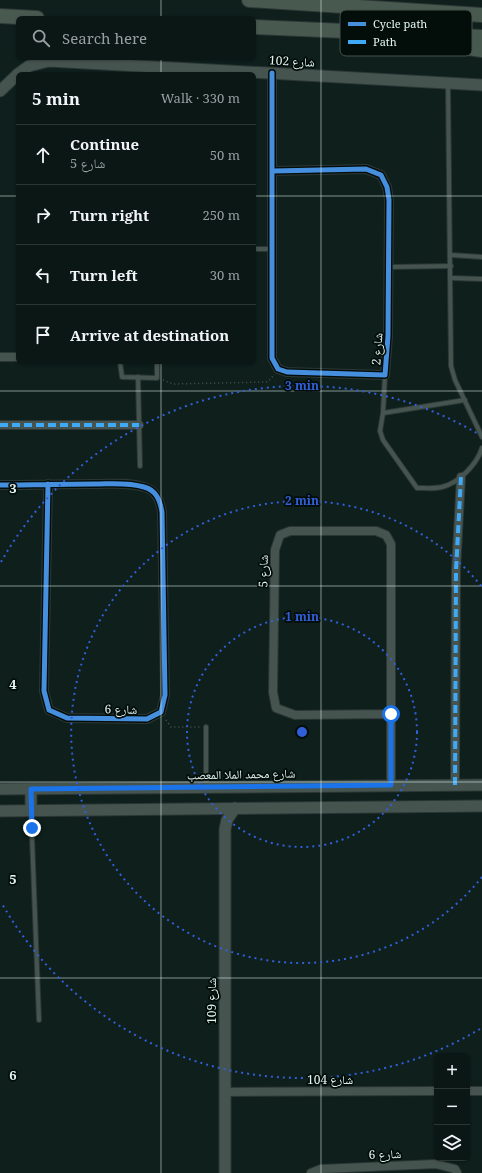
<!DOCTYPE html>
<meta charset="utf-8">
<style>
body{margin:0;font-family:"Noto Serif","Noto Naskh Arabic",serif;background:#182422;color:#f1f3f6}
.controls{position:absolute;right:12px;bottom:12px;display:grid;overflow:hidden;border-radius:6px;box-shadow:0 1px 3px #0004}
.controls button{width:36px;height:36px;display:grid;place-items:center;padding:0;border:0;border-bottom:1px solid #2a3634;background:#0a1715;color:#f1f3f6;font:20px sans-serif}
.stop{position:absolute;width:12px;height:12px;margin:-9px;border:3px solid #1a73e8;border-radius:50%;background:#fff}
.stop.end{background:#1a73e8;border-color:#fff;box-shadow:0 1px 4px #0008}
.list{margin:0;padding:0;list-style:none}
h2{display:flex;justify-content:space-between;align-items:center;height:52px;margin:0;padding:0 16px;font-size:17px}
h2 small{font-size:13px;font-weight:400;color:#999fa0}
.list li{display:grid;grid-template-columns:26px 1fr auto;gap:12px;align-items:center;box-sizing:border-box;height:60px;padding:0 16px;border-top:1px solid #2a3634}
.list b{display:block;font-size:15px;white-space:nowrap}
.list p{margin:0;font-size:13px;white-space:nowrap;color:#999fa0}
.list em{font-size:13px;font-style:normal;color:#999fa0}
.icon{flex:none;width:22px;height:22px;fill:none;stroke:currentColor;stroke-width:2;stroke-linecap:round;stroke-linejoin:round}
.map{position:relative;flex:none;width:482px;height:1173px;overflow:hidden}
.search{position:absolute;background:#0a1715;box-shadow:0 1px 3px #0004;left:16px;top:16px;width:240px;height:44px;display:flex;align-items:center;gap:10px;box-sizing:border-box;padding:0 14px;border-radius:6px;color:#999fa0;font-size:15px}
.panel{position:absolute;background:#0a1715;box-shadow:0 1px 3px #0004;left:16px;top:72px;width:240px;height:292px;border-radius:6px}
.map>svg:first-child{display:block}
.lines{fill:none;stroke-linecap:round;stroke-linejoin:round}
.lane-casing{stroke:#2c3735;stroke-width:6}
.street-casing{stroke:#2c3735;stroke-width:10}
.secondary-casing{stroke:#2c3735;stroke-width:13}
.highway-casing{stroke:#2c3735;stroke-width:16}
.path{stroke:#4a5653;stroke-width:1.5;stroke-dasharray:1 3;stroke-linecap:butt}
.lane{stroke:#465450;stroke-width:4}
.street{stroke:#465450;stroke-width:8}
.secondary{stroke:#465450;stroke-width:11}
.highway{stroke:#485950;stroke-width:14}
.quiet{stroke:#3fa9f5;stroke-width:4;stroke-dasharray:8 4;stroke-linecap:butt}
.cycleway-casing{stroke:#030d0a;stroke-width:8}
.cycleway{stroke:#468fdf;stroke-width:5}
.route{stroke:#1a73e8;stroke-width:5}
.grid{fill:none;stroke:#e3f5f0;stroke-width:1;stroke-opacity:0.55}
.ring{fill:none;stroke:#315fda;stroke-width:2;stroke-dasharray:2 4}
.labels{text-anchor:middle;dominant-baseline:central;stroke-width:3.5;stroke-linejoin:round;paint-order:stroke}
.street-label{font-size:12px;fill:#e3f5f0;stroke:#030d0a}
.key{fill:#030d0a;stroke:#46534f;stroke-width:1}
.key-label{font-size:11px;fill:#e3f5f0}
.grid-label{font-size:13px;text-anchor:middle;font-weight:bold;fill:#e3f5f0;stroke:#030d0a;stroke-width:3.5;stroke-linejoin:round;paint-order:stroke}
.centre{fill:#315fda;stroke:#030d0a;stroke-width:2}
.ring-label{font-size:12px;text-anchor:middle;font-weight:bold;fill:#315fda;stroke:#030d0a;stroke-width:3.5;stroke-linejoin:round;paint-order:stroke}
</style>
<div class="map">
<svg width="482" height="1173" viewBox="0 0 482 1173">
<rect width="100%" height="100%" fill="#0e1f1c"/>
<g class="lines">
<g class="lane-casing">
<g id="lane">
<polyline points="448,85 451,366 455,380 482,437"/>
<polyline points="254,249 271,249"/>
<polyline points="451,255 482,257"/>
<polyline points="389,267 451,266"/>
<polyline points="451,278 482,279"/>
<polyline points="120,362 122,377 157,378 157,362"/>
<path d="M385 375 383 413 380 431 383 440 417 488C425 488 434 489 442 487 459 483 477 464 482 448"/>
<polyline points="138,377 140,466"/>
<polyline points="383,413 465,400"/>
<polyline points="206,727 206,787"/>
<polyline points="31,811 39,1020"/>
</g>
</g>
<g class="street-casing">
<g id="street">
<polyline points="272,73 272,358 278,369 287,372 385,375 388,336 389,200 387,187 381,175 366,169 273,171"/>
<polyline points="0,357 18,357"/>
<polyline points="0,425 139,425"/>
<path d="M0 485C32 485 63 484 95 484 110 484 128 482 144 487 156 490 160 500 162 512L165 695 161 712 147 719 67 718 49 710 44 691 48 484"/>
<polyline points="391,785 391,544 386,535 376,531 290,531 280,535 275,550 273,692 276,708 295,715 391,714"/>
<polyline points="455,785 456,570 461,477"/>
<polyline points="467,1091 482,1091"/>
<polyline points="224,1092 437,1091"/>
<polyline points="311,1173 321,1169 436,1164 455,1169 457,1173"/>
</g>
</g>
<g class="secondary-casing">
<g id="secondary">
<polyline points="18,74 29,66 49,61 482,85"/>
<polyline points="0,91 18,74"/>
<polyline points="0,789 482,785"/>
<polyline points="0,811 482,806"/>
<polyline points="31,811 31,789"/>
<polyline points="225,1173 225,829 227,820 235,808"/>
</g>
</g>
<g class="highway-casing">
<g id="highway">
<polyline points="249,0 482,15"/>
<polyline points="0,16 37,18"/>
<polyline points="254,27 482,37"/>
<polyline points="434,43 482,50"/>
</g>
</g>
<g class="path">
<polyline points="163,380 173,384 268,382 273,376"/>
<polyline points="166,720 171,727 200,727"/>
</g>
<use href="#lane" class="lane"/>
<use href="#street" class="street"/>
<use href="#secondary" class="secondary"/>
<use href="#highway" class="highway"/>
<g class="quiet">
<polyline points="0,425 139,425"/>
<polyline points="455,785 456,570 461,477"/>
</g>
<g class="cycleway-casing">
<g id="cycleway">
<polyline points="272,73 272,358 278,369 287,372 385,375 388,336 389,200 387,187 381,175 366,169 273,171"/>
<path d="M0 485C32 485 63 484 95 484 110 484 128 482 144 487 156 490 160 500 162 512L165 695 161 712 147 719 67 718 49 710 44 691 48 484"/>
</g>
</g>
<use href="#cycleway" class="cycleway"/>
</g>
<g class="lines">
<polyline class="route" points="32,828 31,789 391,785 391,714"/>
</g>
<path class="grid" d="M161 0V18M321 0V1173M161 58V74M0 196H18M254 196H482M161 362V1173M0 391H482M0 586H482M0 782H482M0 978H482"/>
<g class="ring">
<circle cx="302" cy="732" r="115"/>
<path d="M482 877A231 231 0 1 1 482 587"/>
<path d="M480 1029A346 346 0 0 1 1 902M1 562A346 346 0 0 1 480 435"/>
</g>
<g class="labels">
<g class="street-label">
<text transform="translate(292 61) rotate(3)">شارع 102</text>
<text transform="translate(377 349) rotate(-86)">شارع 2</text>
<text transform="translate(263 571) rotate(-89)">شارع 5</text>
<text transform="translate(121 709) rotate(1)">شارع 6</text>
<text transform="translate(241 774) rotate(-1)">شارع محمد الملا المعصب</text>
<text transform="translate(211 1001) rotate(-90)">شارع 109</text>
<text x="330" y="1079">شارع 104</text>
<text transform="translate(385 1154) rotate(-2)">شارع 6</text>
</g>
</g>
<rect x="340" y="10" width="132" height="46" rx="6" class="key"/>
<rect x="348" y="22" width="18" height="4" fill="#468fdf"/>
<rect x="348" y="40" width="18" height="4" fill="#3fa9f5"/>
<g class="key-label">
<text x="373" y="28">Cycle path</text>
<text x="373" y="46">Path</text>
</g>
<g class="grid-label">
<text x="13" y="493">3</text>
<text x="13" y="689">4</text>
<text x="13" y="884">5</text>
<text x="13" y="1080">6</text>
</g>
<circle cx="302" cy="732" r="6" class="centre"/>
<g class="ring-label">
<text x="302" y="390">3 min</text>
<text x="302" y="505">2 min</text>
<text x="302" y="621">1 min</text>
</g>
</svg>
<div class="controls">
<button>+</button>
<button>−</button>
<button><svg class="icon" aria-label="layers" viewBox="0 0 24 24"><path d="M12 4l9 5-9 5-9-5zM3 14l9 5 9-5"/></svg></button>
</div>
<div class="stop" style="left:391px;top:714px"></div>
<div class="stop end" style="left:32px;top:828px"></div>
<div class="search"><svg class="icon" aria-label="search" viewBox="0 0 24 24"><circle cx="10" cy="10" r="6"/><path d="M15 15l6 6"/></svg>Search here</div>
<section class="panel">
<h2>5 min<small>Walk · 330 m</small></h2>
<ul class="list">
<li><svg class="icon" aria-label="ahead" viewBox="0 0 24 24"><path d="M12 20V5M6 11l6-6 6 6"/></svg><div><b>Continue</b><p>شارع 5</p></div><em>50 m</em></li>
<li><svg class="icon" aria-label="right" viewBox="0 0 24 24"><path d="M7 20v-9h11M14 6l5 5-5 5"/></svg><div><b>Turn right</b></div><em>250 m</em></li>
<li><svg class="icon" aria-label="left" viewBox="0 0 24 24"><path d="M17 20v-9H6M10 6l-5 5 5 5"/></svg><div><b>Turn left</b></div><em>30 m</em></li>
<li><svg class="icon" aria-label="arrive" viewBox="0 0 24 24"><path d="M6 21V4h12l-3 4 3 4H6"/></svg><div><b>Arrive at destination</b></div></li>
</ul>
</section>
</div>
